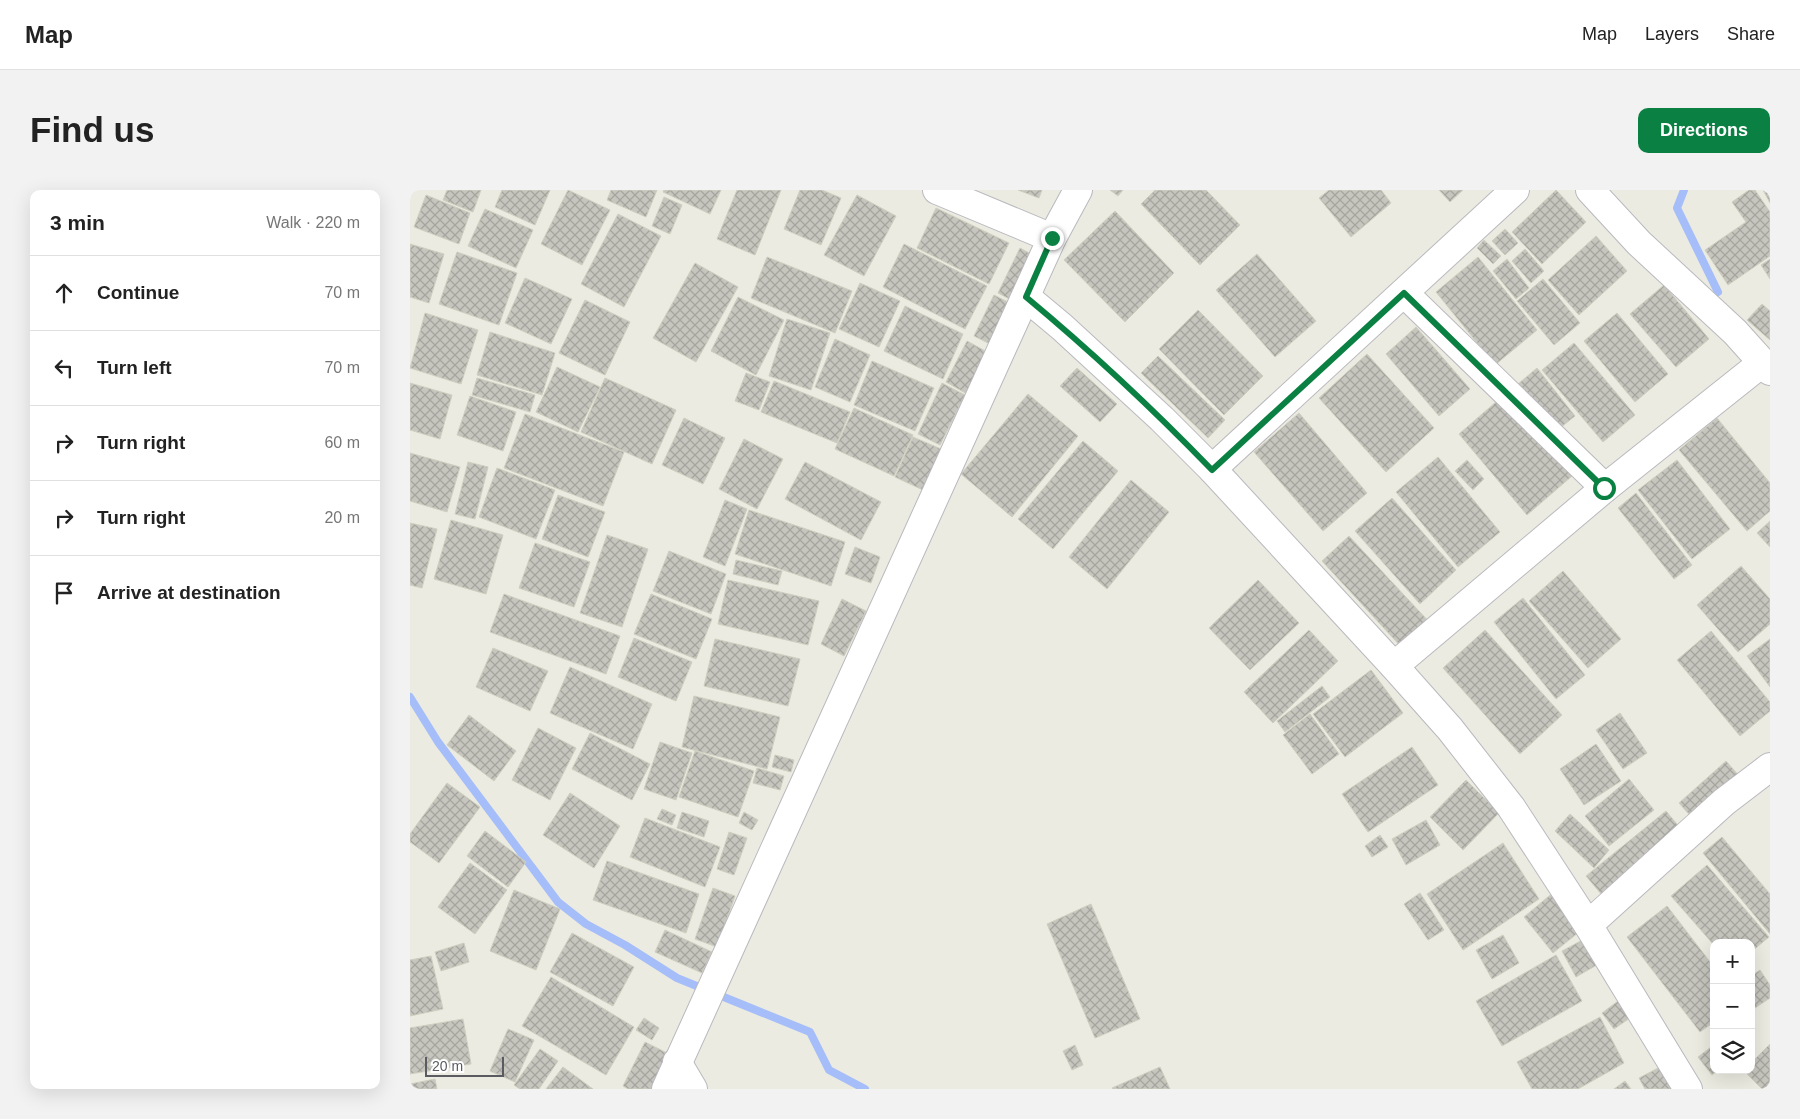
<!DOCTYPE html>
<meta charset="utf-8">
<style>
body{margin:0;font-family:Arial,sans-serif;background:#f2f2f2;color:#222}
.controls{position:absolute;right:15px;bottom:15px;display:grid;overflow:hidden;border-radius:10px;box-shadow:0 5px 20px #0002}
.controls button{width:45px;height:45px;display:grid;place-items:center;padding:0;border:0;border-bottom:1px solid #e0e0e0;background:#fff;color:#222;font:25px sans-serif}
.scale{position:absolute;left:15px;bottom:12px;width:79px;box-sizing:border-box;padding-left:5px;border:2px solid #5a5b61;border-top:0;font-size:14px;line-height:18px;white-space:nowrap;color:#5a5b61;-webkit-text-stroke:4px #fff;paint-order:stroke}
.stop{position:absolute;width:15px;height:15px;margin:-11px;border:4px solid #0b8043;border-radius:50%;background:#fff}
.stop.end{background:#0b8043;border-color:#fff;box-shadow:0 1px 5px #0008}
.list{margin:0;padding:0;list-style:none}
h2{display:flex;justify-content:space-between;align-items:center;height:65px;margin:0;padding:0 20px;font-size:21px}
h2 small{font-size:16px;font-weight:400;color:#767676}
.list li{display:grid;grid-template-columns:32px 1fr auto;gap:15px;align-items:center;box-sizing:border-box;height:75px;padding:0 20px;border-top:1px solid #e0e0e0}
.list b{display:block;font-size:19px;white-space:nowrap}
.list em{font-size:16px;font-style:normal;color:#767676}
.icon{flex:none;width:28px;height:28px;fill:none;stroke:currentColor;stroke-width:2;stroke-linecap:round;stroke-linejoin:round}
.map{position:relative;flex:none;width:1360px;height:899px;overflow:hidden;border-radius:10px}
header{display:flex;align-items:center;gap:30px;box-sizing:border-box;height:70px;padding:0 25px;background:#fff;border-bottom:1px solid #e0e0e0}
header strong{font-size:24px}
nav{display:flex;gap:28px;margin-inline-start:auto;font-size:18px}
.intro{display:flex;align-items:center;justify-content:space-between;box-sizing:border-box;height:120px;padding:0 30px}
h1{margin:0;font-size:35px}
.button{padding:12px 22px;border-radius:10px;background:#0b8043;color:#fff;font-size:18px;font-weight:700}
main{display:flex;gap:30px;padding:0 30px}
aside{flex:1;background:#fff;border-radius:10px;box-shadow:0 5px 20px #0002}
.map>svg:first-child{display:block}
.lines{fill:none;stroke-linecap:round;stroke-linejoin:round}
.stream{stroke:#a5bdf8;stroke-width:8}
.building{fill:url(#building-cross-hatch);stroke:#cfcfc0}
.minor-casing{stroke:#b9b9bf;stroke-width:30}
.minor{stroke:#fff;stroke-width:28}
.route{stroke:#0b8043;stroke-width:6}
</style>
<header>
<strong>Map</strong>
<nav><a>Map</a><a>Layers</a><a>Share</a></nav>
</header>
<div class="intro"><h1>Find us</h1><a class="button">Directions</a></div>
<main>
<aside>
<h2>3 min<small>Walk · 220 m</small></h2>
<ul class="list">
<li><svg class="icon" aria-label="ahead" viewBox="0 0 24 24"><path d="M12 20V5M6 11l6-6 6 6"/></svg><div><b>Continue</b></div><em>70 m</em></li>
<li><svg class="icon" aria-label="left" viewBox="0 0 24 24"><path d="M17 20v-9H6M10 6l-5 5 5 5"/></svg><div><b>Turn left</b></div><em>70 m</em></li>
<li><svg class="icon" aria-label="right" viewBox="0 0 24 24"><path d="M7 20v-9h11M14 6l5 5-5 5"/></svg><div><b>Turn right</b></div><em>60 m</em></li>
<li><svg class="icon" aria-label="right" viewBox="0 0 24 24"><path d="M7 20v-9h11M14 6l5 5-5 5"/></svg><div><b>Turn right</b></div><em>20 m</em></li>
<li><svg class="icon" aria-label="arrive" viewBox="0 0 24 24"><path d="M6 21V4h12l-3 4 3 4H6"/></svg><div><b>Arrive at destination</b></div></li>
</ul>
</aside>
<div class="map">
<svg width="1360" height="899" viewBox="0 0 1360 899">
<defs>
<pattern id="building-cross-hatch" width="8" height="8" patternUnits="userSpaceOnUse" patternTransform="scale(1.25)"><rect width="8" height="8" fill="#c7c6be"/><path d="M0 0l8 8M0 8l8-8" fill="none" stroke="#a5a49e"/></pattern>
</defs>
<rect width="100%" height="100%" fill="#ebebe1"/>
<g class="lines">
<g class="stream">
<polyline points="1274,0 1267,18 1308,102"/>
<polyline points="0,507 28,552 148,712 176,734 215,755 267,788 400,842 419,880 455,899"/>
</g>
</g>
<g class="building">
<polygon points="37,0 71,0 63,22 33,10"/>
<polygon points="92,0 140,0 125,35 85,17"/>
<polygon points="158,0 200,20 172,75 131,54"/>
<polygon points="201,0 247,0 236,27 197,10"/>
<polygon points="254,0 311,0 300,24 253,2"/>
<polygon points="327,0 371,0 345,65 307,49"/>
<polygon points="390,0 412,0 431,8 411,55 374,39"/>
<polygon points="608,0 632,0 629,8"/>
<polygon points="700,0 713,0 708,6"/>
<polygon points="745,0 796,0 830,35 790,75 731,14"/>
<polygon points="919,0 971,0 981,13 941,47 909,8"/>
<polygon points="1029,0 1053,0 1040,12"/>
<polygon points="1146,0 1176,32 1132,74 1102,42"/>
<polygon points="1339,0 1345,0 1360,22 1360,66 1318,95 1295,60 1336,32 1322,12"/>
<polygon points="1353,0 1360,0 1360,13"/>
<polygon points="16,5 60,23 49,54 4,37"/>
<polygon points="447,5 486,26 454,86 414,65"/>
<polygon points="254,7 272,15 260,44 242,36"/>
<polygon points="526,18 599,53 579,94 507,58"/>
<polygon points="75,19 123,40 106,78 58,56"/>
<polygon points="705,21 764,83 715,132 654,70"/>
<polygon points="208,24 251,46 214,117 171,94"/>
<polygon points="1095,39 1108,53 1095,65 1082,51"/>
<polygon points="1186,46 1217,81 1169,125 1138,90"/>
<polygon points="1074,50 1091,66 1083,74 1067,58"/>
<polygon points="0,54 34,64 19,113 0,107"/>
<polygon points="494,54 577,96 555,139 473,97"/>
<polygon points="610,58 630,69 607,113 588,103"/>
<polygon points="1115,59 1134,81 1121,93 1102,71"/>
<polygon points="47,62 107,83 89,135 29,114"/>
<polygon points="847,64 906,131 865,167 806,100"/>
<polygon points="357,67 442,101 425,143 341,108"/>
<polygon points="1068,67 1127,140 1085,175 1026,102"/>
<polygon points="1097,69 1119,98 1106,109 1083,81"/>
<polygon points="1360,69 1360,89 1351,75"/>
<polygon points="285,73 328,97 286,172 243,148"/>
<polygon points="115,88 162,109 141,154 95,133"/>
<polygon points="1133,89 1170,133 1144,155 1107,111"/>
<polygon points="450,93 490,111 469,157 429,139"/>
<polygon points="1254,95 1299,149 1266,177 1220,124"/>
<polygon points="584,105 606,116 586,157 564,146"/>
<polygon points="328,107 374,130 346,185 301,161"/>
<polygon points="175,110 220,132 195,185 149,163"/>
<polygon points="1352,114 1360,121 1360,150 1337,130"/>
<polygon points="495,116 553,144 533,189 474,161"/>
<polygon points="788,120 853,186 814,225 749,159"/>
<polygon points="15,123 68,140 51,194 0,178"/>
<polygon points="1207,123 1258,184 1225,212 1174,151"/>
<polygon points="377,129 420,143 401,200 359,186"/>
<polygon points="1006,137 1060,199 1029,226 976,164"/>
<polygon points="80,142 145,163 132,205 67,185"/>
<polygon points="425,149 460,165 440,212 405,197"/>
<polygon points="557,151 579,163 557,204 536,192"/>
<polygon points="1164,153 1225,225 1193,252 1132,180"/>
<polygon points="957,164 1024,238 976,282 909,208"/>
<polygon points="748,166 815,230 798,248 731,183"/>
<polygon points="462,171 524,198 505,241 444,215"/>
<polygon points="147,177 190,197 168,242 126,222"/>
<polygon points="667,178 707,214 690,232 650,196"/>
<polygon points="1127,178 1165,226 1145,242 1108,194"/>
<polygon points="336,183 360,192 349,220 325,211"/>
<polygon points="67,188 125,205 120,222 62,205"/>
<polygon points="195,188 266,220 242,274 171,242"/>
<polygon points="364,191 440,222 427,253 351,222"/>
<polygon points="0,193 42,205 30,249 0,240"/>
<polygon points="532,193 555,205 530,255 508,244"/>
<polygon points="618,204 668,246 602,327 551,284"/>
<polygon points="1094,205 1162,286 1117,325 1049,244"/>
<polygon points="60,206 106,222 93,261 47,245"/>
<polygon points="444,218 503,245 484,286 425,259"/>
<polygon points="889,223 957,303 913,341 844,262"/>
<polygon points="115,224 214,262 193,316 94,278"/>
<polygon points="274,228 315,248 293,294 252,275"/>
<polygon points="1307,228 1360,293 1360,321 1337,341 1269,260"/>
<polygon points="503,247 531,259 513,300 485,287"/>
<polygon points="334,249 373,269 347,319 309,299"/>
<polygon points="673,251 708,281 643,359 608,329"/>
<polygon points="0,263 50,277 37,322 0,311"/>
<polygon points="1028,267 1090,342 1048,377 986,302"/>
<polygon points="1057,270 1074,289 1063,300 1045,281"/>
<polygon points="1267,270 1320,339 1282,369 1228,300"/>
<polygon points="58,272 78,277 65,329 45,324"/>
<polygon points="395,272 471,312 451,350 375,309"/>
<polygon points="87,278 145,300 126,349 69,327"/>
<polygon points="721,290 759,322 697,399 659,367"/>
<polygon points="1226,303 1282,375 1264,389 1208,318"/>
<polygon points="148,305 195,322 178,367 132,349"/>
<polygon points="982,308 1046,380 1010,414 945,341"/>
<polygon points="315,310 337,319 315,376 293,367"/>
<polygon points="339,320 435,352 421,396 325,364"/>
<polygon points="41,330 93,345 76,404 24,389"/>
<polygon points="1360,331 1360,357 1347,343"/>
<polygon points="0,333 27,339 12,398 0,395"/>
<polygon points="197,345 238,359 212,437 170,423"/>
<polygon points="939,346 1022,435 995,461 912,371"/>
<polygon points="125,353 180,372 164,417 109,398"/>
<polygon points="445,357 470,367 461,393 435,384"/>
<polygon points="259,361 316,384 301,424 243,401"/>
<polygon points="326,370 372,381 368,395 323,384"/>
<polygon points="1331,376 1360,409 1360,434 1328,462 1287,415"/>
<polygon points="1153,381 1211,449 1178,478 1119,411"/>
<polygon points="318,390 409,411 398,455 308,434"/>
<polygon points="848,390 889,433 840,480 799,438"/>
<polygon points="94,404 210,446 196,484 80,442"/>
<polygon points="241,404 302,429 286,469 224,444"/>
<polygon points="1113,408 1175,485 1146,509 1084,432"/>
<polygon points="432,409 456,421 434,466 411,454"/>
<polygon points="899,440 928,471 863,533 834,502"/>
<polygon points="1075,440 1152,525 1110,564 1033,478"/>
<polygon points="1301,441 1360,512 1360,521 1330,546 1267,470"/>
<polygon points="224,448 282,472 266,511 208,487"/>
<polygon points="305,449 390,469 378,516 294,496"/>
<polygon points="1360,449 1360,497 1337,466"/>
<polygon points="83,458 138,481 120,521 66,497"/>
<polygon points="160,477 242,514 223,559 140,523"/>
<polygon points="961,480 993,523 935,567 903,524"/>
<polygon points="912,496 920,507 875,542 867,531"/>
<polygon points="284,506 370,527 357,579 272,557"/>
<polygon points="1210,523 1237,563 1213,579 1186,540"/>
<polygon points="900,524 929,564 902,584 873,545"/>
<polygon points="59,525 106,561 84,591 37,555"/>
<polygon points="128,538 166,558 140,610 102,590"/>
<polygon points="180,543 240,574 222,610 162,579"/>
<polygon points="250,552 282,563 266,610 234,599"/>
<polygon points="1186,554 1211,591 1174,615 1150,579"/>
<polygon points="1002,557 1028,595 958,642 932,604"/>
<polygon points="285,561 344,581 328,627 269,607"/>
<polygon points="365,565 384,570 381,582 362,577"/>
<polygon points="1316,571 1331,588 1284,630 1269,613"/>
<polygon points="347,578 374,586 370,600 343,593"/>
<polygon points="1219,589 1244,620 1199,656 1175,626"/>
<polygon points="1056,590 1089,623 1053,660 1020,627"/>
<polygon points="37,593 70,617 29,673 0,652 0,644"/>
<polygon points="160,603 210,636 184,678 133,645"/>
<polygon points="252,619 266,625 262,635 247,629"/>
<polygon points="1256,621 1272,640 1192,705 1176,686"/>
<polygon points="272,622 299,631 294,647 267,638"/>
<polygon points="334,622 348,630 342,640 329,633"/>
<polygon points="1160,624 1199,660 1184,678 1145,641"/>
<polygon points="235,628 310,657 295,697 220,667"/>
<polygon points="1016,630 1030,655 996,675 982,649"/>
<polygon points="75,641 116,672 98,697 57,666"/>
<polygon points="319,642 337,648 324,685 307,679"/>
<polygon points="970,645 978,657 962,667 955,656"/>
<polygon points="1312,647 1360,704 1360,744 1293,663"/>
<polygon points="1093,653 1129,709 1053,760 1017,704"/>
<polygon points="197,671 289,704 276,743 183,710"/>
<polygon points="60,673 97,700 65,744 28,717"/>
<polygon points="1297,675 1359,747 1341,762 1341,753 1304,753 1304,755 1261,706"/>
<polygon points="303,698 325,706 307,757 285,749"/>
<polygon points="104,700 150,719 126,780 80,761"/>
<polygon points="1145,701 1174,738 1143,763 1114,727"/>
<polygon points="1010,703 1034,740 1018,750 994,714"/>
<polygon points="681,714 730,829 685,848 637,734"/>
<polygon points="1257,716 1304,777 1304,832 1290,842 1217,747"/>
<polygon points="255,740 302,762 292,783 245,762"/>
<polygon points="162,743 224,777 203,816 140,782"/>
<polygon points="1093,745 1109,773 1082,789 1066,760"/>
<polygon points="1178,747 1192,772 1166,787 1152,761"/>
<polygon points="54,753 59,772 31,781 25,762"/>
<polygon points="1146,765 1172,811 1092,856 1066,811"/>
<polygon points="21,766 33,819 0,826 0,770"/>
<polygon points="1350,780 1360,795 1360,808 1345,818 1341,812 1341,786"/>
<polygon points="141,787 224,837 196,885 112,836"/>
<polygon points="1208,811 1220,828 1204,839 1192,823"/>
<polygon points="1190,827 1214,873 1168,899 1122,899 1107,872"/>
<polygon points="234,828 249,838 242,850 226,840"/>
<polygon points="53,829 61,874 0,884 0,838"/>
<polygon points="98,839 124,850 105,892 80,881"/>
<polygon points="235,852 261,865 244,899 218,899 213,896"/>
<polygon points="1360,854 1360,899 1352,899 1334,881 1341,880 1341,873"/>
<polygon points="665,855 673,875 662,880 653,861"/>
<polygon points="1301,857 1304,860 1304,880 1308,880 1302,885 1288,867"/>
<polygon points="130,859 148,871 129,899 110,899 104,895"/>
<polygon points="153,877 183,899 136,899"/>
<polygon points="750,877 760,899 703,899 702,898"/>
<polygon points="1250,877 1262,899 1235,899 1229,888"/>
<polygon points="25,889 27,899 0,899 0,894"/>
<polygon points="1215,891 1221,899 1204,899"/>
</g>
<g class="lines">
<g class="minor-casing">
<g id="minor">
<polyline points="527,0 642,48"/>
<polyline points="1180,0 1229,53 1325,142 1360,181"/>
<polyline points="994,103 1195,298"/>
<polyline points="616,107 652,137 752,229 802,279 984,476 1040,539 1101,617 1178,735 1278,899"/>
<polyline points="802,279 1105,0"/>
<polyline points="984,476 1195,298 1352,173"/>
<polyline points="1178,735 1314,612 1360,577"/>
<polyline points="267,872 283,899"/>
<polyline points="256,899 642,48 668,0"/>
</g>
</g>
<use href="#minor" class="minor"/>
</g>
<g class="lines">
<path class="route" d="M642 48 616 107C681 161 743 219 802 280L994 103 1194 298"/>
</g>
</svg>
<div class="controls">
<button>+</button>
<button>−</button>
<button><svg class="icon" aria-label="layers" viewBox="0 0 24 24"><path d="M12 4l9 5-9 5-9-5zM3 14l9 5 9-5"/></svg></button>
</div>
<div class="scale">20 m</div>
<div class="stop" style="left:1194px;top:298px"></div>
<div class="stop end" style="left:642px;top:48px"></div>
</div>
</main>
